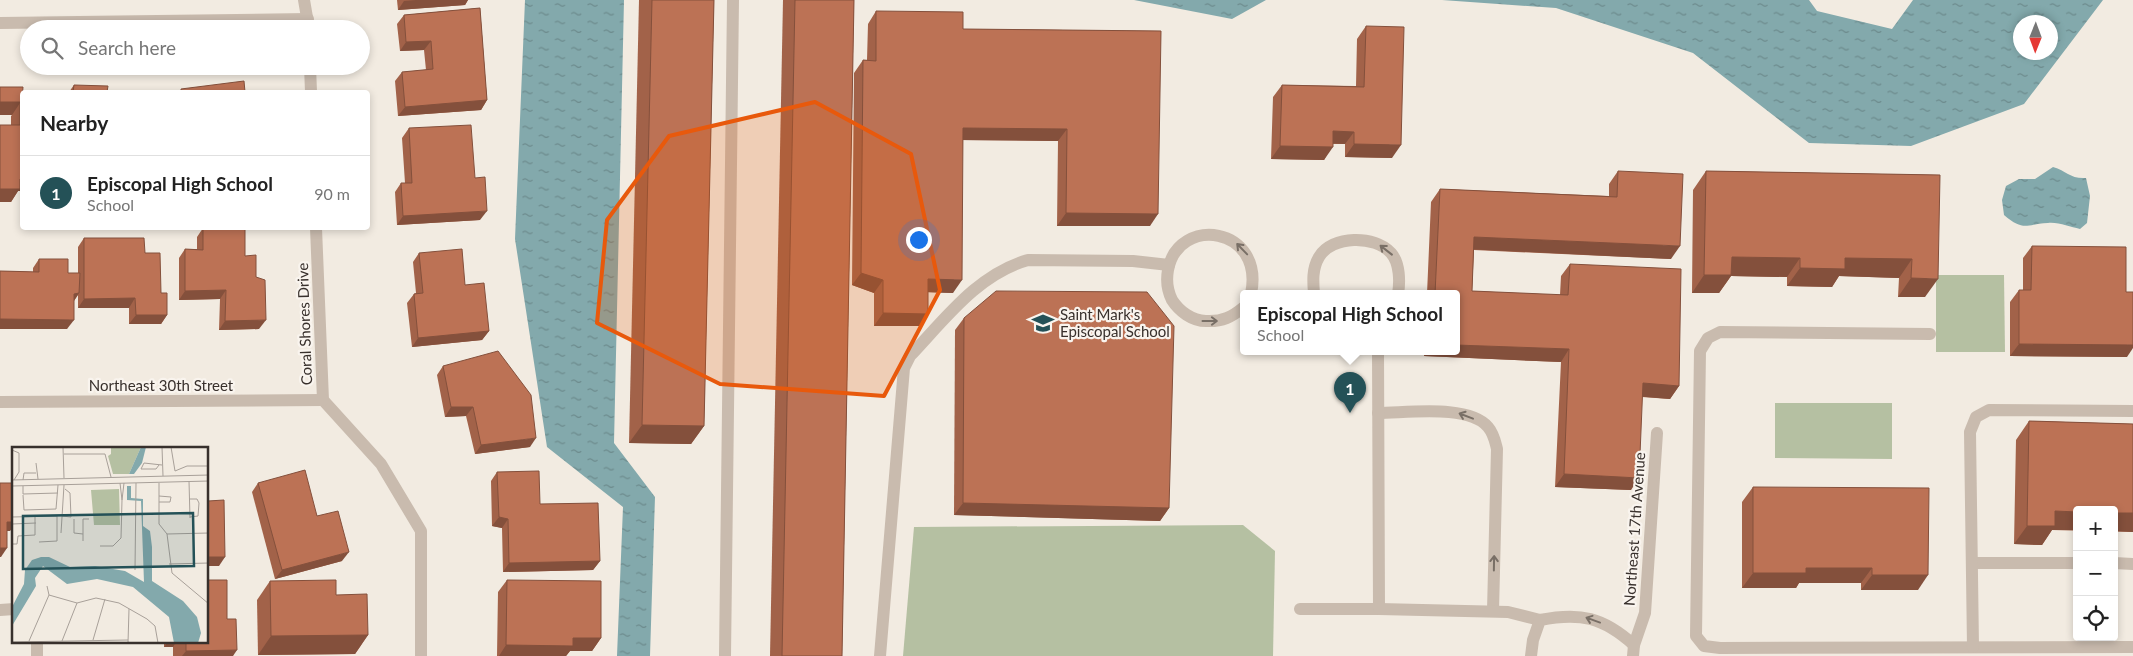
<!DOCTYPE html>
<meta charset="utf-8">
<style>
body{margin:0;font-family:Lato,sans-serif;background:#f6f6f6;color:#222}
.controls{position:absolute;right:15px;bottom:15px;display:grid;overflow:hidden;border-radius:5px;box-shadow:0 2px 8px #0003}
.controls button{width:45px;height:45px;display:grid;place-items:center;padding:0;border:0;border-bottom:1px solid #e0e0e0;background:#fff;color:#222;font:25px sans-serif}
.compass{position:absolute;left:2013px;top:15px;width:45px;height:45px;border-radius:50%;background:#fff;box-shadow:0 2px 8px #0003;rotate:181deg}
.you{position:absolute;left:918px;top:239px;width:18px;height:18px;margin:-12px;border:4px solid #fff;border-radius:50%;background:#1a73e8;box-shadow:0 0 0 8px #1a73e833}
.badge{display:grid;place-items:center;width:32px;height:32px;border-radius:50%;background:#245157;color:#fff;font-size:16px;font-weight:700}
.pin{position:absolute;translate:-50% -41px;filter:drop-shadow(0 1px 2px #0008)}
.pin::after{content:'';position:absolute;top:26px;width:18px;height:15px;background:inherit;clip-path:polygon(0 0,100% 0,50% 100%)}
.popup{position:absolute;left:1240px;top:290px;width:220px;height:65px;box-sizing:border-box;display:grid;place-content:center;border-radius:5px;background:#fff;filter:drop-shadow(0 1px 4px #0005);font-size:16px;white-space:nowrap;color:#767676}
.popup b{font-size:19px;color:#222}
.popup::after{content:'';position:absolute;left:50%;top:100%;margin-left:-10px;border:10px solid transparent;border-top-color:#fff}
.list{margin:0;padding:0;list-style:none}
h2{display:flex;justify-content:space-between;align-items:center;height:65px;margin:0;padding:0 20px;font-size:21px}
h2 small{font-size:16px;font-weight:400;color:#767676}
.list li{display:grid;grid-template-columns:32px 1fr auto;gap:15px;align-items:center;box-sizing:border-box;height:75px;padding:0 20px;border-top:1px solid #e0e0e0}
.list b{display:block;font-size:19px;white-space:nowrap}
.list p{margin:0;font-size:16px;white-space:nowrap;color:#767676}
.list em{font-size:16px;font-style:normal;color:#767676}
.icon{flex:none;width:28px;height:28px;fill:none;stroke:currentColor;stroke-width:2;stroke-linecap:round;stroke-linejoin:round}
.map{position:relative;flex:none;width:2133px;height:656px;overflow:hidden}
.search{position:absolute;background:#fff;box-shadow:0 2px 8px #0003;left:20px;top:20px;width:350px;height:55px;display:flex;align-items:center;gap:12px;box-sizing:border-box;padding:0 18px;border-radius:28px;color:#767676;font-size:19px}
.panel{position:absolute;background:#fff;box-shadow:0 2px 8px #0003;left:20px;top:90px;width:350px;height:140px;border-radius:5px}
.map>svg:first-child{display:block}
.green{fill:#b5c0a2}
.water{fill:url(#water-ripples);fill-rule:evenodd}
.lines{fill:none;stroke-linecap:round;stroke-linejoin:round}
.lane{stroke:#c9bbae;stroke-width:12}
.street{stroke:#c9bbae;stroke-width:12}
.wall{fill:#a26249}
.shaded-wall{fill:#84503c}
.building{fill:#bc7255;stroke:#84503c}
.oneway{stroke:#796f66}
.marked{fill:#e8590c;fill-opacity:0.2;stroke:#e8590c;stroke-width:4;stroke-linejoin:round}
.labels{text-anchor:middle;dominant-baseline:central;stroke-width:4.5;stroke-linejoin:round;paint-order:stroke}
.poi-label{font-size:15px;fill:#38302c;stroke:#f9f4ee;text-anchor:start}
.street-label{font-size:15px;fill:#38302c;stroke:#f9f4ee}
.inset-road{fill:none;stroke:#a8a099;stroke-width:1}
.view{fill:#245157;fill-opacity:0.15;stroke:#245157;stroke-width:2.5}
.inset-edge{fill:none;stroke:#38302c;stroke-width:2.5}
</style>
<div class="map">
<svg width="2133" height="656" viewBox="0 0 2133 656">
<defs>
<pattern id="water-ripples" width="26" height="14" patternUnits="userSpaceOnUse" patternTransform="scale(1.25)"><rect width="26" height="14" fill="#83a9ac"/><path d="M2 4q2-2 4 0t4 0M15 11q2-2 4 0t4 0" fill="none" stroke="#6c8a8c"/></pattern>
</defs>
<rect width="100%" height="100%" fill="#f2ebe1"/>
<g class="green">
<polygon points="1936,275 2004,275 2005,352 1936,352"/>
<polygon points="1775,403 1892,403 1892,459 1775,458"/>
<polygon points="1243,525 1275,551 1273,656 903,656 914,527"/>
</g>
<g class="water">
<polygon points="525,0 624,0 614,443 655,497 650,656 617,656 623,507 547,447 515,239"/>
<polygon points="1134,0 1266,0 1232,19"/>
<path d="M1442 0H1809L1817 11 1892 29 1913 0H2103L2024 104 1911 146 1809 143 1693 53 1556 8ZM2020 22H2050V52H2020Z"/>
<path d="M2053 167C2067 171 2070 179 2086 178L2090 196 2087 223 2080 229C2070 227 2059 222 2048 223 2026 224 2024 232 2004 215L2002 200 2006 186 2019 179H2035Z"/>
</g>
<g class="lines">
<g class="lane">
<path d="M1314 294C1313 281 1312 269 1319 257 1332 235 1375 235 1391 253 1400 263 1400 282 1398 294"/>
<path d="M1244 307C1232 317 1222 322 1206 321 1192 321 1179 311 1172 300 1167 290 1166 281 1168 270 1178 215 1265 226 1251 294"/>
<polyline points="1930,334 1720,332 1708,338 1700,351 1696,636 1704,646 1720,648 2133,647"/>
<path d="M1378 413C1407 413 1469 404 1488 427 1494 434 1495 441 1497 449L1493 611"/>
<polyline points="1972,563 2077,563"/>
<polyline points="2114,563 2133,564"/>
<polyline points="1300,609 1379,609 1378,352"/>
<polyline points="1379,609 1508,612 1540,620"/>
<polyline points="0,610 14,609"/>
<polyline points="1973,647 1970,432 1976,417 1989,410 2133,411"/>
<polyline points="725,656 733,0"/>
<path d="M880 656 904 368 910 356C945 319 978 274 1028 260L1133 261 1169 265"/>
<path d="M1531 656 1533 640 1540 620C1580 612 1603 617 1634 645"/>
</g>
<g class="street">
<polyline points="304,0 309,29"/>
<polyline points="0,23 308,19"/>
<polyline points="310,66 311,92"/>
<polyline points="316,228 323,400 381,464 421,531 421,656"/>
<polyline points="0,402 323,400"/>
<polyline points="37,642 37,656"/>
<polyline points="1633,656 1634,645 1645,613 1657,433"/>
</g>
</g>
<g class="wall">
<polygon points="397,0 468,0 465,5 398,10"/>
<polygon points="639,0 714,0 704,426 691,444 629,443"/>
<polygon points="783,0 854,0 842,656 770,656"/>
<polygon points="480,8 487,100 481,110 398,116 395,81 402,72 426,70 424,50 400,51 397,24 404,15"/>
<polygon points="876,11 963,29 1161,31 1150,226 1057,226 1058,141 963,140 953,293 928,292 928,314 919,326 874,326 874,293 852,285 854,73 863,60 867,60 868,24"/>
<polygon points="1366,26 1392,158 1345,157 1345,144 1333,144 1324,160 1271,159 1273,97 1282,85 1356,86 1357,39"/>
<polygon points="74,85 107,92 69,92"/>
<polygon points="0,87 22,103 22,191 18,191 11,202 11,116 12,115 0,115"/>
<polygon points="409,128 475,178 480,220 397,225 395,192 401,183 405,183 402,138"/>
<polygon points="1618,171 1671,259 1474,250 1472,291 1560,295 1561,276 1570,264 1679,386 1670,399 1642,397 1631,490 1555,487 1561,362 1424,356 1424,352 1456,352 1456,294 1427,294 1431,202 1440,189 1609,196 1609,184"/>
<polygon points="1706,171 1940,175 1925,297 1898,297 1899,278 1839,276 1832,287 1787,286 1787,277 1731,276 1719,293 1692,293 1693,190"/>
<polygon points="203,228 245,256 256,277 259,329 219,330 220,299 179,300 179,258 185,249 197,249 197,237"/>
<polygon points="84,238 145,253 161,293 167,315 161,324 129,324 129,308 78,308 78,295 74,301 67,329 0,329 0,271 33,272 33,268 39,259 68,273 78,273 78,247"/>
<polygon points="2032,246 2126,292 2127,357 2010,356 2010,302 2019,290 2023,290 2023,258"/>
<polygon points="419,253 465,285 489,331 482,340 412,347 407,303 414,294 416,293 413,262"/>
<polygon points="964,318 1169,508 1160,521 954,515 955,330"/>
<polygon points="443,366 530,447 475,454 466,416 445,417 437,375"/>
<polygon points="2029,421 2133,424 2133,532 2052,530 2042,545 2014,544 2016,440"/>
<polygon points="497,472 540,504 600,561 593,570 503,572 502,528 492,526 491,481"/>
<polygon points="258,483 317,516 342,561 275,579 252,492"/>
<polygon points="1753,487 1918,590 1861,590 1861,583 1799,583 1796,588 1742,588 1742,502"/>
<polygon points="507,580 601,638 592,651 570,651 566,656 497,656 498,592"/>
<polygon points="270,581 336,595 368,635 355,654 258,655 257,600"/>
<polygon points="227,619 233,656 173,656 173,647 164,647 164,642 208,642"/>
</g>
<g class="shaded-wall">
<polygon points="416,0 468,0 465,5 398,10 404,1"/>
<polygon points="431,41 424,50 400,51 406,42"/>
<polygon points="487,100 481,110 398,116 405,107"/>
<polygon points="0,102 22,102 20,106 20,103 12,115 0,115"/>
<polygon points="963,128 1067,129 1058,141 954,140"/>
<polygon points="1333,131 1354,132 1345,144 1324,143"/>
<polygon points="1354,144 1401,145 1392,158 1345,157"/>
<polygon points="1280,146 1333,147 1324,160 1271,159"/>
<polygon points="20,179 22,179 22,191 18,191 11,202 0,202 0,189"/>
<polygon points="487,211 480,220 397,225 403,216"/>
<polygon points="1066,213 1158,214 1150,226 1057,226"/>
<polygon points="1474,237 1680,246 1671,259 1465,249"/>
<polygon points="1732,257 1800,258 1787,277 1731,276 1719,293 1692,293 1704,275"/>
<polygon points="1845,258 1912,259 1899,278 1839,276 1832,287 1787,286 1800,268"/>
<polygon points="861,273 883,280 874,293 852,285"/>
<polygon points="1911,278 1938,279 1925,297 1898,297"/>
<polygon points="928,279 962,280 953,293 920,292"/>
<polygon points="226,290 220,299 179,300 185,291"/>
<polygon points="79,293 73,302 74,294"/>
<polygon points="135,298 129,308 78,308 84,299"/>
<polygon points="883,313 928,314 919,326 874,326"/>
<polygon points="136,315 167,315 161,324 129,324"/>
<polygon points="0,319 74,320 67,329 0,329"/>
<polygon points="266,320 259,329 219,330 225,321"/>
<polygon points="489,331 482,340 412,347 418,338"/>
<polygon points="2019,344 2133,345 2133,348 2127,357 2010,356"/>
<polygon points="1456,345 1569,349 1561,362 1424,356 1427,352 1456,352"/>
<polygon points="1643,383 1679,386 1670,399 1634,396"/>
<polygon points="451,407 473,407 466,416 445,417"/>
<polygon points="642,425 704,426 691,444 629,443"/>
<polygon points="536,438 530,447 475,454 481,445"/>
<polygon points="1564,474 1639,478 1631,490 1555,487"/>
<polygon points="963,503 1169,508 1160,521 954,515"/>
<polygon points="2055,511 2077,512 2077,530 2052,530 2042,545 2014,544 2027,526"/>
<polygon points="2114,513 2133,513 2133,532 2114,531"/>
<polygon points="499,517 508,519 502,528 492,526"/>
<polygon points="7,522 14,522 14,526 10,531 1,531"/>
<polygon points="0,548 7,548 1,557 0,557"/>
<polygon points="349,552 342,561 275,579 282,570"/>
<polygon points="208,557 225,557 219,566 208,566"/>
<polygon points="600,561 593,570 503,572 509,563"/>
<polygon points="1806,568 1872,568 1861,583 1799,583 1796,588 1742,588 1753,573"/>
<polygon points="1872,575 1928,575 1918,590 1861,590"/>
<polygon points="368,635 355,654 258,655 271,636"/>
<polygon points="573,638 601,638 592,651 570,651 566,656 499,656 506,645"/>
<polygon points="168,642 176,642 173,647 164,647"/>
<polygon points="237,650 233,656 182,656 186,651"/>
</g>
<g class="building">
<polygon points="652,0 714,0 704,426 642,425"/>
<polygon points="795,0 854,0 842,656 782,656"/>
<polygon points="480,8 487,100 405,107 402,72 433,69 431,41 406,42 404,15"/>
<polygon points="876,11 963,12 963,29 1161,31 1158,214 1066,213 1067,129 963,128 962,280 928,279 928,314 883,313 883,280 861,273 863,60 876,61"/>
<polygon points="1366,26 1404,27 1401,145 1354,144 1354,132 1333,131 1333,147 1280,146 1282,85 1364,87"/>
<polygon points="244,81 245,92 181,92 181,89"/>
<polygon points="74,85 108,86 107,92 73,92"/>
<polygon points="0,87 23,87 22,102 0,102"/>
<polygon points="20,103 22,103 22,179 20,179 20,189 0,189 0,125 20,125"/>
<polygon points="471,125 475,178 485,177 487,211 403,216 401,183 412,183 409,128"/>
<polygon points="1618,171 1683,174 1680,246 1474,237 1472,291 1568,295 1570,264 1681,269 1679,386 1643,383 1639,478 1564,474 1569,349 1456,345 1456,294 1435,294 1440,189 1617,197"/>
<polygon points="1706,171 1940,175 1938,279 1911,278 1912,259 1845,258 1845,269 1800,268 1800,258 1732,257 1731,275 1704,275"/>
<polygon points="203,228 245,229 245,256 256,255 256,277 265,280 266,320 225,321 226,290 185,291 185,249 203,250"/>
<polygon points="84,238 144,238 145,253 160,253 161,293 167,293 167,315 136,315 135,298 84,299"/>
<polygon points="2032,246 2126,247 2126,292 2133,292 2133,345 2019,344 2019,290 2031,290"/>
<polygon points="462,249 465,285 484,283 489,331 418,338 414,294 423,293 419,253"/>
<polygon points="39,259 68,259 68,273 80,273 79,293 74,294 74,320 0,319 0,271 39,272"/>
<polygon points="996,291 1147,292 1174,326 1169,508 963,503 964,318"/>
<polygon points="498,351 531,395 536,438 481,445 473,407 451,407 443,366"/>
<polygon points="2029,421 2133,424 2133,513 2114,513 2114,510 2077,510 2077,512 2055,511 2055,526 2027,526"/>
<polygon points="305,470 317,516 338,511 349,552 282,570 258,483"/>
<polygon points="539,471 540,504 598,503 600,561 509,563 508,519 499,517 497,472"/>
<polygon points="0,483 14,483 14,522 7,522 7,548 0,548"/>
<polygon points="1753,487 1929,488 1928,575 1872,575 1872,568 1806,568 1806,573 1753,573"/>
<polygon points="224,500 225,557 208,557 208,501"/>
<polygon points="208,580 227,580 227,619 236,619 237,650 186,651 186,642 208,642"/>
<polygon points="336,580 336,595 367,594 368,635 271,636 270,581"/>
<polygon points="507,580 601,581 601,638 573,638 573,646 506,645"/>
</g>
<defs><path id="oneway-shaft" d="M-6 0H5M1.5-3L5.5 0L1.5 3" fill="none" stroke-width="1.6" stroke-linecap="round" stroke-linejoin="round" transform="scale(1.25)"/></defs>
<g class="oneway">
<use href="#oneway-shaft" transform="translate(1242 249) rotate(-134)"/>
<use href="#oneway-shaft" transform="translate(1386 250) rotate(-142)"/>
<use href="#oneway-shaft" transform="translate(1210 321)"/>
<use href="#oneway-shaft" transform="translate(1466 416) rotate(-159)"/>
<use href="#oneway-shaft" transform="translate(1494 563) rotate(-89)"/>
<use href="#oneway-shaft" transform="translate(1593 620) rotate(-160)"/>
</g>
<path class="marked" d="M815 102 911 154 940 290 884 396 720 384 597 323 607 220 669 136Z"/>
<defs>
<g id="school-bare" transform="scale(1.725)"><path d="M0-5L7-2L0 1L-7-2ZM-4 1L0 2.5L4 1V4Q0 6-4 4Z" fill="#245157" stroke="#f9f4ee" stroke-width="2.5" paint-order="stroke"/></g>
</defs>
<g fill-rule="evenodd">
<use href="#school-bare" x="1043" y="323"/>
</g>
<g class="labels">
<g class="poi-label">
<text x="1060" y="314">Saint Mark's<tspan x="1060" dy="17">Episcopal School</tspan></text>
</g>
<g class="street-label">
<text transform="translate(304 324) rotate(-92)">Coral Shores Drive</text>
<text x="161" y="385">Northeast 30th Street</text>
<text transform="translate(1634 529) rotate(-86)">Northeast 17th Avenue</text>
</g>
</g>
<g transform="translate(12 447)">
<rect width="196" height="196" fill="#f2ebe1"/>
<path d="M99 0H129L117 27H101L96 9 99 7ZM107 42 108 78H82L79 43Z" fill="#b5c0a2"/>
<path d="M129 0H134L130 16 122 27H117ZM115 39H119V51L131 52V79L138 84 140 100V134L171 154 185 170 189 186 186 196H162L157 170 121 140 85 132 55 137 31 119 23 131 24 139 0 179V160L12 137 13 123 20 113 29 110H37L58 120 83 119 113 124 132 135 129 54 115 53Z" fill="#83a9ac"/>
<path class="inset-road" d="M51 0 52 31M150 0 151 29M159 0 163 24M0 3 7 6V25L2 33M52 7H93L99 30M24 16 26 32M147 18 144 22H129L132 16 150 18M163 24 175 19H197M0 33 197 28M11 33 12 26H24M177 34 178 71M108 36 110 53 112 36M147 36V77L155 87 160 126 197 157M0 39 197 34M11 39V47L46 46M11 48 12 63 44 62 46 38M147 49 159 50 158 55H147M177 52H185L187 56 186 69 178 70M50 69 59 70 58 46 53 42M0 70 45 69V94L27 95M62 72V86L71 87M0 77 24 76M49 86 52 38M155 87 197 86M71 94V72H77M0 97H5L6 89 23 88V70M88 99H101L109 91 110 53M157 117 197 116M123 123 124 36M35 139 37 148 65 156 84 151 107 156 135 172 143 179 146 196M81 193 93 152M17 194 37 148M50 194 65 156M0 195 116 193M116 196 117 162"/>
<path class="view" d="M181 66 182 119 11 122V69Z"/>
<rect width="196" height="196" class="inset-edge"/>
</g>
</svg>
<div class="controls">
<button>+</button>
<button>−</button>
<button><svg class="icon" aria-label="locate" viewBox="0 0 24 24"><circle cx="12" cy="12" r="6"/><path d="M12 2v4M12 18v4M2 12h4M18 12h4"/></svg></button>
</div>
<svg class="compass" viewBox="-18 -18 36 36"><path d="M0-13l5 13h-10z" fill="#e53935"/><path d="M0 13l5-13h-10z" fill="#767676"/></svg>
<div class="you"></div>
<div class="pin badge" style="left:1350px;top:413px">1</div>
<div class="popup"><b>Episcopal High School</b>School</div>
<div class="search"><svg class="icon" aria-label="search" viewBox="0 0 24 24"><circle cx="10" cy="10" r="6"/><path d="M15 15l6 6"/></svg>Search here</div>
<section class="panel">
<h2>Nearby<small></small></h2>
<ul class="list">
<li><span class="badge">1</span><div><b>Episcopal High School</b><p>School</p></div><em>90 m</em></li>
</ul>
</section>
</div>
